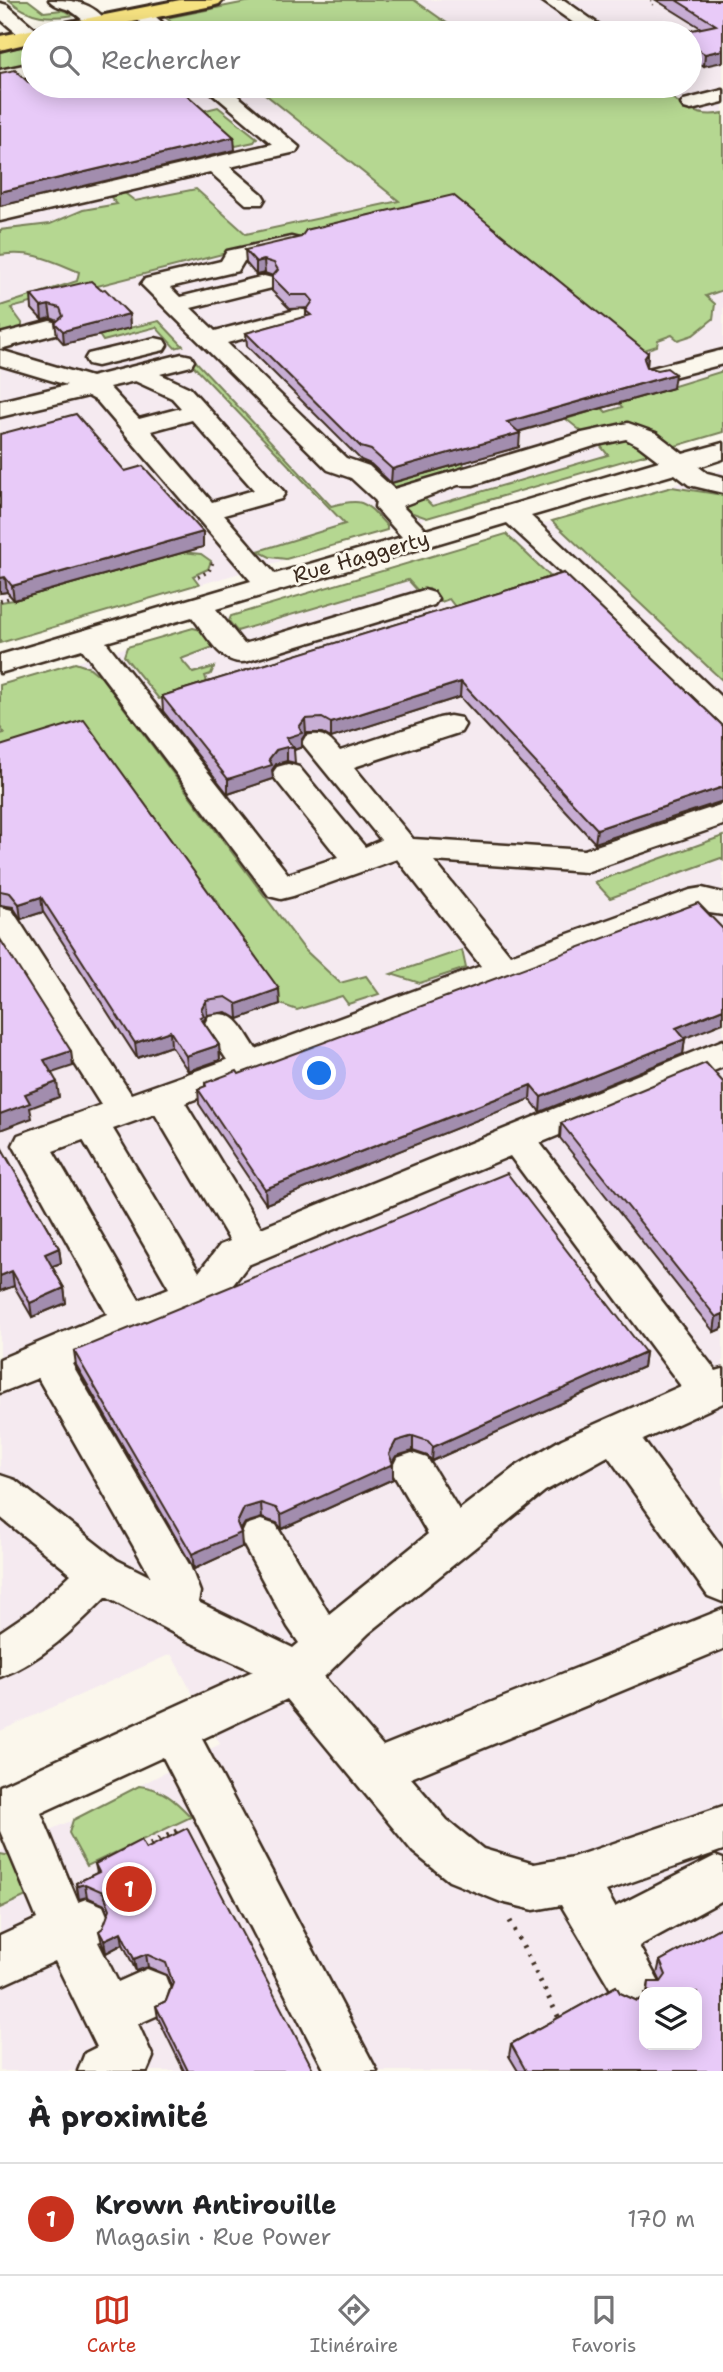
<!DOCTYPE html>
<html lang="fr">
<meta charset="utf-8">
<style>
body{margin:0;font-family:"Shantell Sans",sans-serif;background:#f2f2f2;color:#202124}
.controls{position:absolute;right:21px;bottom:21px;display:grid;overflow:hidden;border-radius:14px;box-shadow:0 4px 18px #0003}
.controls button{width:63px;height:63px;display:grid;place-items:center;padding:0;border:0;border-bottom:2px solid #e0e0e0;background:#fff;color:#202124;font:35px sans-serif}
.you{position:absolute;left:320px;top:1074px;width:24px;height:24px;margin:-18px;border:5px solid #fff;border-radius:50%;background:#1a73e8;box-shadow:0 0 0 10px #1a73e833}
.badge{display:grid;place-items:center;width:46px;height:46px;border-radius:50%;background:#c8321e;color:#fff;font-size:23px;font-weight:700}
.pin{position:absolute;translate:-50% -50%;border:4px solid #fff;box-shadow:0 2px 7px #0006}
.list{margin:0;padding:0;list-style:none}
h2{display:flex;justify-content:space-between;align-items:center;height:91px;margin:0;padding:0 28px;font-size:30px}
h2 small{font-size:23px;font-weight:400;color:#757577}
.list li{display:grid;grid-template-columns:46px 1fr auto;gap:21px;align-items:center;box-sizing:border-box;height:112px;padding:0 28px;border-top:2px solid #e0e0e0}
.list b{display:block;font-size:26px;white-space:nowrap}
.list p{margin:0;font-size:23px;white-space:nowrap;color:#757577}
.list em{font-size:23px;font-style:normal;color:#757577}
.icon{flex:none;width:38px;height:38px;fill:none;stroke:currentColor;stroke-width:2;stroke-linecap:round;stroke-linejoin:round}
.map{position:relative;flex:none;width:723px;height:2071px;overflow:hidden}
.search{position:absolute;background:#fff;box-shadow:0 4px 18px #0003;left:21px;right:21px;top:21px;height:77px;display:flex;align-items:center;gap:18px;box-sizing:border-box;padding:0 24px;border-radius:38px;color:#757577;font-size:26px}
.sheet{height:203px;background:#fff}
nav{display:flex;justify-content:space-around;align-items:center;box-sizing:border-box;height:98px;border-top:2px solid #e0e0e0;background:#fff;font-size:19px;color:#757577}
nav a{display:grid;justify-items:center;gap:4px}
nav .on{color:#c8321e}
.map>svg:first-child{display:block}
.built{fill:#f5eaf0;fill-rule:evenodd}
.green{fill:#b5d791;stroke:#788058;stroke-width:2}
.lines{fill:none;stroke-linecap:round;stroke-linejoin:round}
.minor-casing{stroke:#3b2a1e;stroke-width:5}
.major-casing{stroke:#3b2a1e;stroke-width:6}
.path-far2{stroke:#3b2a1e;stroke-width:2.5;stroke-dasharray:1 3.5;stroke-linecap:butt}
.path-far1{stroke:#3b2a1e;stroke-width:3.5;stroke-dasharray:2 4.5;stroke-linecap:butt}
.path{stroke:#3b2a1e;stroke-width:5;stroke-dasharray:2.5 7;stroke-linecap:butt}
.minor{fill:#fbf7ec;fill-rule:evenodd}
.major{fill:#f6e281;fill-rule:evenodd}
.wall{fill:#c8aed5;stroke:#3b2a1e;stroke-width:2}
.shaded-wall{fill:#a28dae;stroke:#3b2a1e;stroke-width:2}
.building{fill:#e8caf8;stroke:#3b2a1e;stroke-width:2}
.labels{text-anchor:middle;dominant-baseline:central;stroke-width:6;stroke-linejoin:round;paint-order:stroke}
.far-street-label{font-size:21px;fill:#3b2a1e;stroke:#fbf7ec}
</style>
<div class="map">
<svg width="723" height="2071" viewBox="0 0 723 2071">
<rect width="100%" height="100%" fill="#fbf7ec"/>
<filter id="ink" filterUnits="userSpaceOnUse"><feTurbulence type="fractalNoise" baseFrequency=".0143" numOctaves="2"/><feDisplacementMap in="SourceGraphic" scale="14" xChannelSelector="R" yChannelSelector="G"/><feConvolveMatrix kernelMatrix="1 2 1 2 8 2 1 2 1" color-interpolation-filters="sRGB"/></filter>
<g filter="url(#ink)">
<g class="built">
<polygon points="341,0 723,0 723,118 678,115 627,86 690,86 690,33 382,33"/>
<polygon points="33,45 33,86 255,86 400,201 501,197 678,340 705,327 706,296 723,290 723,432 0,643 0,51"/>
<path d="M723 470V836L595 882 611 898 680 872 721 858 723 860V2071H0V1851L73 1820 220 1744 171 1654 0 1731V685ZM644 1992H697V2045H644Z"/>
</g>
<g class="green">
<path d="M9 0H28L44 12 62 10 75 15C49 19 30 18 9 0Z"/>
<polygon points="256,0 414,0 461,33 185,33 166,18"/>
<polygon points="33,45 33,65 0,71 0,51"/>
<path d="M255 86H656C679 102 693 120 723 113V290L706 296 715 304 713 319 693 335 678 340 672 335 658 340 657 346 631 354 234 251 11 308 22 323V328L0 333V306L77 281 79 272C50 260 32 250 0 255V230L50 224 83 210 117 204 108 194 122 191 135 201 196 189 246 234 399 201Z"/>
<polygon points="218,107 257,138 254,142 236,146 194,113"/>
<polygon points="159,321 183,346 175,348 156,327 103,341 99,335"/>
<path d="M189 354 331 506C364 497 365 502 387 526V530L286 559 270 557 258 551 345 524 183 355Z"/>
<polygon points="723,371 723,432 669,448 650,433 586,435 566,419 602,408 606,412 622,407 619,403"/>
<polygon points="626,437 651,453 427,518 410,512 401,503 420,494 432,506 608,455 599,444"/>
<polygon points="462,463 466,468 391,490 386,485"/>
<polygon points="672,487 723,495 723,681 552,521"/>
<polygon points="506,534 554,580 456,608 449,599 441,602 429,589 419,592 408,580 237,631 229,621 231,616"/>
<polygon points="182,552 201,554 211,561 208,569 193,576 199,584 0,643 0,602 14,600"/>
<polygon points="193,628 201,630 213,647 181,659 193,673 214,667 211,674 205,676 207,682 159,699 124,656 127,647"/>
<polygon points="75,663 90,668 101,677 305,950 340,983 366,976 379,994 348,1004 342,996 297,1010 280,1004 211,909 220,905 213,896 204,899 0,761 0,734 4,733 0,727 0,685"/>
<polygon points="723,836 723,860 721,858 610,898 595,882"/>
<polygon points="462,950 466,968 420,983 391,974"/>
<path d="M139 1786C162 1788 175 1800 191 1817L87 1866 69 1833 73 1820Z"/>
<polygon points="0,1854 17,1857 33,1893 0,1908"/>
</g>
<g class="lines">
<g class="minor-casing">
<g id="minor">
<path d="M49 0C75 0 92 2 108 23L98 29C86 26 80 15 69 10 62 7 55 7 49 0Z"/>
<polygon points="541,0 564,0 611,33 588,33"/>
<polygon points="0,3 7,5 39,32 33,33 33,42 25,40 0,19"/>
<polygon points="141,8 148,10 174,33 152,33 131,14"/>
<polygon points="33,63 33,75 0,82 0,70"/>
<polygon points="204,86 226,86 299,147 296,152 230,167 262,194 265,199 262,204 246,204 210,172 0,221 0,207 272,144"/>
<polygon points="723,90 723,102 691,110 684,108 681,104 684,100"/>
<path d="M291 237 299 239 302 244 299 249 244 261 238 271 170 287 180 297 264 276 272 278 276 283 272 288 191 308 215 331 299 309 308 311 311 316 308 321 227 343 346 458 369 466 394 489 582 433 628 423 656 433 683 454 723 443V459L699 467 707 473 723 477V493L689 485 675 474 531 516 723 699V725L712 722 572 583 507 523 216 609 244 644 424 590 434 593 438 599 434 605 248 661C222 668 207 635 192 617L106 642 288 874 338 857 277 781 272 774 277 767 288 764 299 767 365 847 381 840 302 743 306 736C324 732 329 738 340 751L439 718 450 716 461 718 465 725 461 732 354 767 413 839 584 850 723 804V825L586 872 434 861 510 955 690 890 702 888 723 893V915L696 911 185 1103 261 1228 723 1040V1067L540 1143 716 1371 723 1369V1403L643 1440 723 1549V1602L708 1596 608 1456 545 1491 369 1633 324 1677 383 1746 723 1609V1649L411 1778 447 1820 483 1849 534 1864 573 1857 723 1806V1850L606 1891 615 1907 715 1856 723 1859V1900L639 1946 661 1986 658 1992H644V2007L636 2011 619 2003 561 1905 534 1910 501 1902 449 1881 413 1852 287 1699 202 1739 377 2071H325L163 1757 41 1813 78 1902 86 1899 103 1906 110 1923 103 1940 98 1942 118 1982 147 1969 165 1976 172 1994 165 2012 138 2024 153 2057 147 2071H78L85 2053 97 2047 55 1961 0 1986V1936L37 1919 0 1831V1786L253 1671 190 1642 106 1597C75 1628 42 1661 0 1677V1632L34 1609 71 1574 0 1517V1475L15 1480 117 1560 151 1577 38 1378 0 1393V1359L107 1314 13 1145 18 1135 101 1105 0 945V907L12 910 131 1094 227 1060 204 1025 209 1016C237 1008 242 1029 256 1049L481 966 397 859 293 896 281 899 269 896 82 649 0 673V655L251 581 97 401 88 396 0 417V401L67 385 0 365V350L91 377 182 354 191 356 194 361 191 366 160 374 190 388 285 493 281 499 224 515 275 574 402 537 375 507 376 501 351 478 328 470 141 284 145 279 221 261 227 251ZM135 381 172 398 181 408 139 419 109 387ZM192 420 254 490 212 502 151 431ZM626 439 638 445 659 461 426 530 402 506 458 485H473L597 445ZM155 1114 230 1241 220 1245 199 1272 113 1129ZM83 1140 169 1288 139 1300 53 1151ZM510 1156 681 1386 562 1439 515 1467 459 1510 427 1458 412 1453 397 1458 391 1470 428 1534 329 1614 276 1525 261 1520 246 1525 240 1538 288 1627 299 1643 293 1648 198 1602 200 1592 190 1566 72 1364 222 1299 248 1265Z"/>
<polygon points="50,321 59,323 62,328 59,333 0,349 0,334"/>
<polygon points="155,338 164,340 167,345 164,350 97,366 88,364 85,359 88,354"/>
<polygon points="723,350 723,364 657,381 648,379 645,374 648,369"/>
</g>
</g>
<g class="major-casing">
<polygon id="major" points="180,0 223,0 219,4 212,6 78,33 33,33 33,42 0,50 0,36"/>
</g>
<polyline class="path-far2" points="651,0 654,7"/>
<g class="path-far1">
<polyline points="198,577 209,571 213,562"/>
<polyline points="0,601 12,597"/>
</g>
<g class="path">
<polyline points="141,1848 184,1828"/>
<polyline points="510,1921 561,2022"/>
</g>
<use href="#minor" class="minor"/>
<use href="#major" class="major"/>
</g>
<g class="wall">
<polygon points="656,0 723,0 704,66 690,58 690,33 701,28"/>
<polygon points="245,250 648,353 647,367 673,388 518,432 519,447 391,483 371,464 361,460 247,346 246,333 306,317 306,311 308,308 290,309 272,291 272,277 273,276 265,273 256,275 246,263"/>
<polygon points="101,290 129,314 130,328 64,344 57,336 55,323 58,321 51,318 42,320 32,309 31,295"/>
<polygon points="0,434 125,471 203,532 203,547 14,600 7,592 0,593"/>
<polygon points="564,573 723,726 595,843 460,697 331,738 322,733 306,733 302,739 302,747 294,750 295,763 287,761 276,764 272,770 273,779 228,794 163,711 162,696"/>
<polygon points="0,746 280,1004 238,1019 226,1012 207,1015 204,1020 204,1023 219,1045 220,1060 188,1071 171,1046 137,1058 43,912 21,919 13,907 0,905"/>
<polygon points="685,1038 683,1054 540,1112 530,1099 266,1204 199,1104 198,1089 205,1087 205,1083 239,1074"/>
<polygon points="723,1082 723,1328 714,1332 560,1138 561,1123"/>
<polygon points="0,1145 59,1248 61,1263 52,1266 64,1288 66,1303 32,1317 14,1286 0,1291"/>
<polygon points="74,1351 645,1352 643,1367 432,1461 428,1456 413,1451 396,1456 392,1462 393,1479 282,1529 277,1523 262,1518 245,1523 240,1532 242,1547 194,1569 76,1365"/>
<polygon points="146,1849 314,2071 184,2071 158,2018 156,2006 166,2001 171,1986 167,1975 148,1967 136,1971 123,1944 106,1953 102,1943 99,1931 103,1928 109,1913 105,1905 87,1897 79,1899 76,1883 97,1873 95,1864"/>
<polygon points="723,1926 723,2071 518,2071 509,2056 511,2044 616,1986 620,1993 637,2001 644,1998 644,2045 697,2045 697,1992 647,1992 649,1982 661,1982 657,1974 660,1961"/>
</g>
<g class="shaded-wall">
<polygon points="723,50 723,62 704,66 705,54"/>
<polygon points="234,137 235,150 0,206 0,192"/>
<polygon points="264,260 265,273 256,275 256,262"/>
<polygon points="49,305 51,318 42,320 41,307"/>
<polygon points="129,314 130,328 64,344 63,331"/>
<polygon points="648,353 647,367 644,359"/>
<polygon points="675,374 673,388 506,435 507,422"/>
<polygon points="520,433 519,447 391,483 392,469"/>
<polygon points="203,532 203,547 14,600 12,586"/>
<polygon points="5,577 7,592 0,593 0,578"/>
<polygon points="461,682 460,697 331,738 331,723"/>
<polygon points="305,719 306,733 302,739 302,747 294,750 294,748 287,747 287,761 276,764 272,770 273,779 228,794 228,779 269,759 286,738 299,727"/>
<polygon points="723,787 723,801 595,843 597,829"/>
<polygon points="41,897 43,912 21,919 19,904"/>
<polygon points="279,989 280,1004 238,1019 237,1004"/>
<polygon points="206,1000 207,1015 204,1020 205,1031 201,1032 201,1009"/>
<polygon points="723,1009 723,1023 673,1043 676,1028"/>
<polygon points="170,1031 171,1046 137,1058 135,1043"/>
<polygon points="685,1039 683,1054 540,1112 541,1097"/>
<polygon points="219,1045 220,1060 188,1071 186,1056"/>
<polygon points="71,1051 73,1066 46,1075 44,1060"/>
<polygon points="57,1082 59,1097 30,1108 32,1118 0,1130 0,1114 25,1094"/>
<polygon points="531,1085 530,1099 266,1204 265,1189"/>
<polygon points="59,1248 61,1263 47,1268 45,1254"/>
<polygon points="12,1271 14,1286 0,1291 0,1276"/>
<polygon points="64,1288 66,1303 32,1317 30,1303"/>
<polygon points="723,1314 723,1328 714,1332 716,1317"/>
<polygon points="645,1352 643,1367 432,1461 433,1447"/>
<polygon points="413,1436 413,1451 396,1456 390,1466 393,1464 393,1479 282,1529 281,1515 389,1454 396,1441"/>
<polygon points="261,1503 262,1518 245,1523 239,1533 241,1533 242,1547 194,1569 192,1554 237,1523 244,1508"/>
<polygon points="85,1884 87,1897 79,1899 77,1886"/>
<polygon points="121,1932 123,1944 106,1953 104,1940"/>
<polygon points="146,1954 148,1967 136,1971 134,1959"/>
</g>
<g class="building">
<polygon points="676,0 723,0 723,50 705,54 690,45 690,33 678,33 716,25"/>
<polygon points="15,70 29,83 33,82 33,86 177,86 234,137 0,192 0,73"/>
<polygon points="453,195 648,353 644,359 647,367 658,370 667,368 675,374 507,422 520,433 392,469 371,450 361,447 246,333 311,315 306,311 313,301 308,295 290,295 272,277 278,270 274,263 264,260 256,262 245,250 301,237 306,230"/>
<polygon points="91,281 101,290 105,289 129,314 63,331 55,323 63,316 60,308 49,305 41,307 31,295"/>
<polygon points="76,414 125,471 143,466 203,532 12,586 5,577 0,578 0,434"/>
<polygon points="564,573 723,726 723,787 597,829 461,682 331,723 322,718 305,719 299,727 302,733 286,738 294,748 287,747 276,750 269,759 272,765 228,779 162,696"/>
<polygon points="84,720 279,989 237,1004 226,997 206,1000 201,1009 204,1016 200,1017 219,1045 186,1056 170,1031 135,1043 41,897 19,904 10,893 0,891 0,746"/>
<polygon points="698,903 723,929 723,1009 676,1028 685,1039 541,1097 531,1085 265,1189 198,1089 206,1086 205,1083 237,1071 239,1074"/>
<polygon points="0,939 71,1051 44,1060 57,1082 25,1094 30,1103 0,1114"/>
<polygon points="706,1063 723,1082 723,1314 716,1317 561,1123"/>
<polygon points="0,1146 59,1248 45,1254 64,1288 30,1303 12,1271 0,1276"/>
<polygon points="507,1173 645,1352 433,1447 428,1441 413,1436 396,1441 389,1454 393,1464 281,1515 276,1508 261,1503 244,1508 237,1523 241,1533 192,1554 74,1351"/>
<polygon points="187,1828 314,2071 188,2071 156,2006 166,2001 173,1983 166,1963 146,1954 134,1959 121,1932 104,1940 99,1931 103,1928 110,1909 103,1892 85,1884 77,1886 76,1883 99,1872 95,1864 141,1840 146,1849"/>
<polygon points="723,1926 723,2071 526,2071 511,2044 616,1986 620,1993 637,2001 644,1998 644,2045 697,2045 697,1992 648,1992 649,1982 661,1982 666,1975 660,1961"/>
</g>
</g>
<g class="labels">
<g class="far-street-label">
<text transform="translate(361 557) rotate(-16)">Rue Haggerty</text>
</g>
</g>
</svg>
<div class="controls">
<button><svg class="icon" aria-label="layers" viewBox="0 0 24 24"><path d="M12 4l9 5-9 5-9-5zM3 14l9 5 9-5"/></svg></button>
</div>
<div class="you"></div>
<div class="pin badge" style="left:129px;top:1889px">1</div>
<div class="search"><svg class="icon" aria-label="search" viewBox="0 0 24 24"><circle cx="10" cy="10" r="6"/><path d="M15 15l6 6"/></svg>Rechercher</div>
</div>
<section class="sheet">
<h2>À proximité<small></small></h2>
<ul class="list">
<li><span class="badge">1</span><div><b>Krown Antirouille</b><p>Magasin · Rue Power</p></div><em>170 m</em></li>
</ul>
</section>
<nav>
<a class="on"><svg class="icon" aria-label="map" viewBox="0 0 24 24"><path d="M3 6l6-2 6 2 6-2v14l-6 2-6-2-6 2zM9 4v14M15 6v14"/></svg>Carte</a>
<a><svg class="icon" aria-label="directions" viewBox="0 0 24 24"><path d="M12 3l9 9-9 9-9-9zM9 14v-3h6M13 9l2 2-2 2"/></svg>Itinéraire</a>
<a><svg class="icon" aria-label="saved" viewBox="0 0 24 24"><path d="M7 4h10v16l-5-4-5 4z"/></svg>Favoris</a>
</nav>
